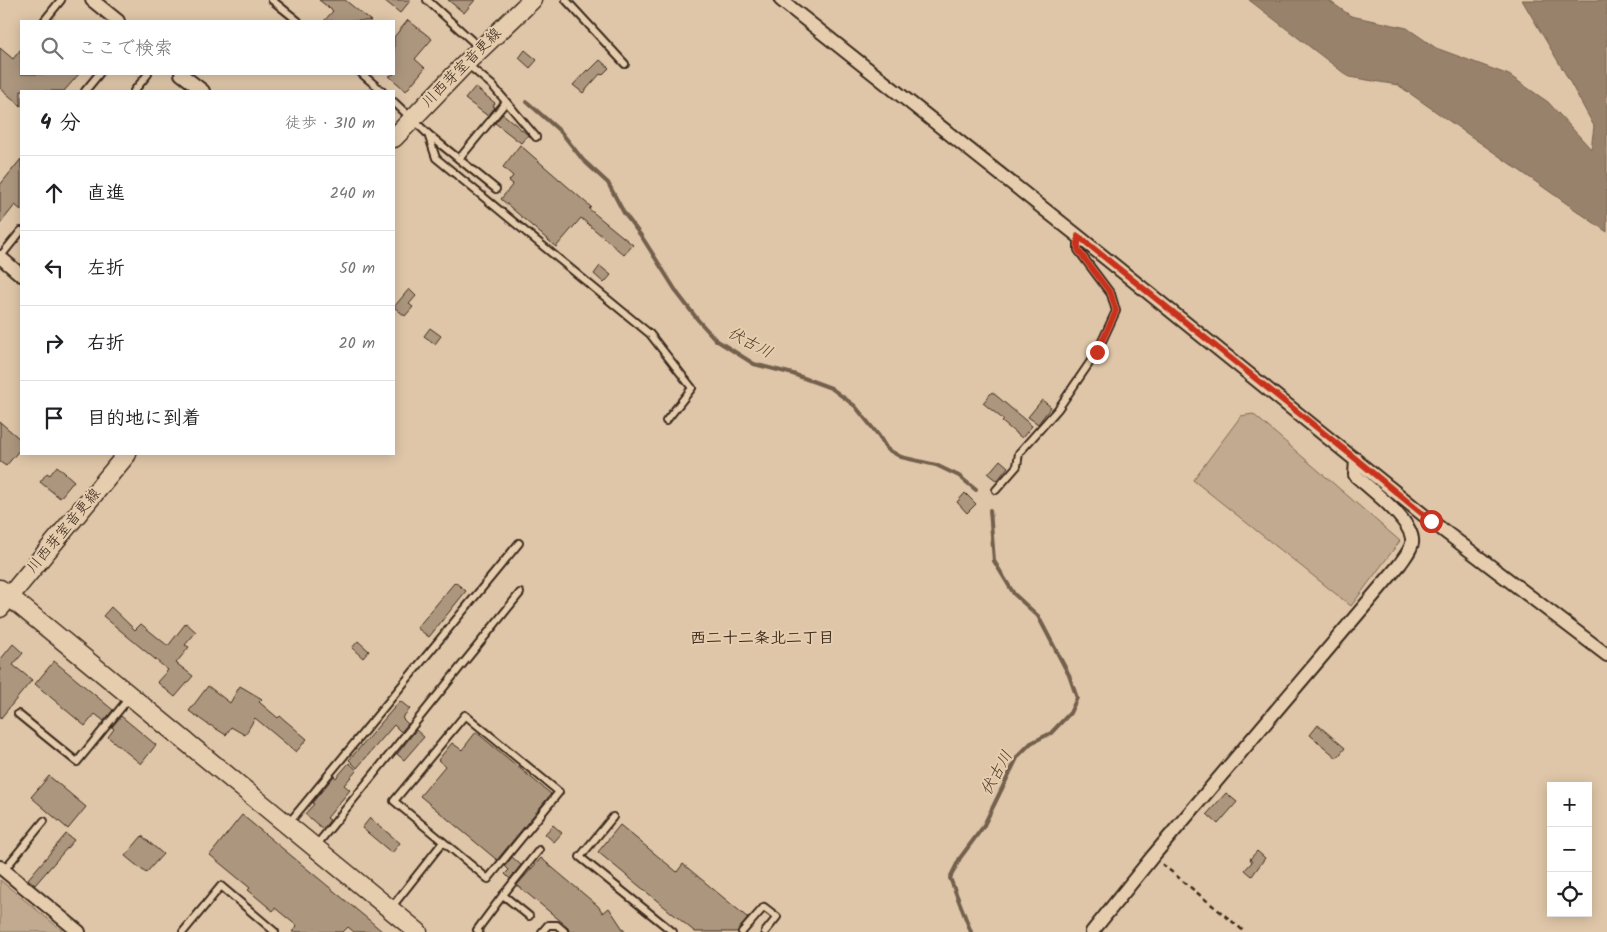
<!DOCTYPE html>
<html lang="ja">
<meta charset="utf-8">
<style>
body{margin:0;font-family:Kalam,"Klee One",sans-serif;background:#f6f6f6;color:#202124}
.controls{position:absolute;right:15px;bottom:15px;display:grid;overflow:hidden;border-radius:0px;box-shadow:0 2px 12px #0003}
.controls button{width:45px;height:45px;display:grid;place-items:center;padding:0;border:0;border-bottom:1px solid #e0e0e0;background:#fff;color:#202124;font:25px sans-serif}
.stop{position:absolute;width:15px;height:15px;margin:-11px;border:4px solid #c8321e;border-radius:50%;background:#fff}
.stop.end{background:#c8321e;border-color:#fff;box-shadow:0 1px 5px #0008}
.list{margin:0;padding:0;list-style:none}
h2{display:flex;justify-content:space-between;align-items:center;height:65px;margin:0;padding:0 20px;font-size:21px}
h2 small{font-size:16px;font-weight:400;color:#757577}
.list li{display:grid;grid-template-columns:32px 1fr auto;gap:15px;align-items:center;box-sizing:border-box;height:75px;padding:0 20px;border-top:1px solid #e0e0e0}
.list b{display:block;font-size:19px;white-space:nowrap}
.list em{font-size:16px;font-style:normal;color:#757577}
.icon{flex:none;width:28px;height:28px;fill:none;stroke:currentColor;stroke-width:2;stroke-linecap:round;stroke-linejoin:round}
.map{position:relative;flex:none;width:1607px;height:932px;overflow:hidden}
.search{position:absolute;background:#fff;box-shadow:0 2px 12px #0003;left:20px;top:20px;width:375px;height:55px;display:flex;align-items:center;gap:12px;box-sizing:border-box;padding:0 18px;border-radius:0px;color:#757577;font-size:19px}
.panel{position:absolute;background:#fff;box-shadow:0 2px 12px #0003;left:20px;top:90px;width:375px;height:365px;border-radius:0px}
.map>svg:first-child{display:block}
.green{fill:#c1aa8f;stroke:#7e6a56}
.water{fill:#98826c;stroke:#735f4d}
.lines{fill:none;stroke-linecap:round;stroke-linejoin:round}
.stream{stroke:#735f4d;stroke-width:4}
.building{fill:#ac967e;stroke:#3b2a1e}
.lane-casing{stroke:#3b2a1e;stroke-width:10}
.street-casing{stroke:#3b2a1e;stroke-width:16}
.secondary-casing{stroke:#3b2a1e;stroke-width:21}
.path{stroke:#3b2a1e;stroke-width:2.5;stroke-dasharray:5 4;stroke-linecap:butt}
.lane{stroke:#e6cdae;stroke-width:6}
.street{stroke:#e6cdae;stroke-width:12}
.secondary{stroke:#e6cdae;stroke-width:18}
.route{stroke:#c8321e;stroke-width:6}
.labels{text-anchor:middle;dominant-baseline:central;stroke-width:4;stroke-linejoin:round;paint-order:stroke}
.street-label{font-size:15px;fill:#3b2a1e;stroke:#e6cdae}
.water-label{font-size:16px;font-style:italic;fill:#4e3c2e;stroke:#e6cdae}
.neighbourhood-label{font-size:16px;font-weight:bold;fill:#3b2a1e;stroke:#e6cdae}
</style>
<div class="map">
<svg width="1607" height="932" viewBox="0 0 1607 932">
<rect width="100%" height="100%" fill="#dfc6a8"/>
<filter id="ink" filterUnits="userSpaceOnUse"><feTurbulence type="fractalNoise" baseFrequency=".02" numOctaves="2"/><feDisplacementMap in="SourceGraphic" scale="10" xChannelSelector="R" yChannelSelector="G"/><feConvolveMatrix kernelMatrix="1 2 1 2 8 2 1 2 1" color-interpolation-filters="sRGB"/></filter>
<g filter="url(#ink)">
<g class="green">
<polygon points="1253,414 1400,541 1351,606 1193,480 1241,416"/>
<polygon points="0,880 64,932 0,932"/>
</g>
<polygon class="water" points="1249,0 1328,0 1351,16 1407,28 1436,48 1509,75 1548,102 1591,149 1594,126 1565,73 1522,0 1607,0 1607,232 1398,85 1349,77"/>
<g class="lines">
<g class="stream">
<polyline points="527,102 561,132 583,160 608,183 624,213 642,237 678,294 698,320 716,340 754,364 793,374 831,388 855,406 879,436 887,449 901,457 936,465 959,476 976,490"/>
<polyline points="971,932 950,878 960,858 983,827 1018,756 1031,743 1051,733 1070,713 1077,698 1069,675 1038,616 1014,594 994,561 990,510"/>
</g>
</g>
<g class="building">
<polygon points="319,0 345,0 371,21 324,21 333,11"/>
<polygon points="384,0 411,0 400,13"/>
<polygon points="448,0 475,0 464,13"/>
<polygon points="408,20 432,39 415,59 425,68 406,91 389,76 394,74 394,37"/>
<polygon points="0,48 13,59 21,49 21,74 79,74 64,91 21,91 21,106 0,88"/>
<polygon points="525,50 537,60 530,68 519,58"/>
<polygon points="600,60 609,68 602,75 600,74 583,93 573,85 587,70 589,71"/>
<polygon points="475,87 495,103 493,106 495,107 488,116 465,99"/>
<polygon points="503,114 528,135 521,143 495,123"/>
<polygon points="520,145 591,207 589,209 633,245 624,255 581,218 556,247 501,199 513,184 509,181 513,176 503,167"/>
<polygon points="21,159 21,210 15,205 0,224 0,185"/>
<polygon points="600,266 611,275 604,283 594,274"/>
<polygon points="409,289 416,296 409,304 413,307 405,316 394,307"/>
<polygon points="430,328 441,336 435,344 424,336"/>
<polygon points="992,392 1032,426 1022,438 1002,422 1004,420 983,403"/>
<polygon points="1042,400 1051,407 1038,424 1028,417"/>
<polygon points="0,422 21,440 21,448 6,466 0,462"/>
<polygon points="1000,460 1008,467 997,481 988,474"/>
<polygon points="57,466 74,481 60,498 40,482 47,473 50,475"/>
<polygon points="965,493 976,504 967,513 957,502"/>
<polygon points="455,582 466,591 429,637 417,628"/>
<polygon points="111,607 135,630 141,624 168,646 186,623 196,632 185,645 189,647 176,663 193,676 175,697 157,682 168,670 103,616"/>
<polygon points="358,641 369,651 363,658 352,648"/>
<polygon points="13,644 23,653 13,665 32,680 0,719 0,660"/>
<polygon points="54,661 113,710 104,721 95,714 85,726 35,684"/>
<polygon points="208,686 230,703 240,686 262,699 259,702 278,718 280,716 307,739 296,752 255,718 245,735 231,727 226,735 210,725 210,726 189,711"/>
<polygon points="400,701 410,709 402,718 408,724 401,732 394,725 357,768 349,760"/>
<polygon points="121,716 156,745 141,764 108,737 114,729 112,727"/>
<polygon points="1318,725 1345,748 1337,758 1310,735"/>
<polygon points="416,730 424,737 404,760 397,754"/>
<polygon points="476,732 551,794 497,860 420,796 445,766 438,760 452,743 462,750"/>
<polygon points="349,763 357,770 344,785 350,790 327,818 330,820 323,829 305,814 314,804 312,803 334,776 336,778"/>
<polygon points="49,776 86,807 68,829 31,797"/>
<polygon points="1226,793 1237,802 1218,824 1207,814"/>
<polygon points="242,815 369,920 383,932 354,932 348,927 343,932 292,932 297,926 275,908 273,911 248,890 250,888 210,855"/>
<polygon points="370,818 400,843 392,853 362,828"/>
<polygon points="553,825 562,833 554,842 545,834"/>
<polygon points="620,825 677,872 683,864 748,918 737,932 695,932 598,852"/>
<polygon points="66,834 74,840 35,885 28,879"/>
<polygon points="142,836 163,854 146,873 125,856"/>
<polygon points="1257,851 1265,858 1252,876 1245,870 1252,862 1250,859"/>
<polygon points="512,857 521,865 510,879 505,874 509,870 505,866"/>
<polygon points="541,858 598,906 603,913 609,908 625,932 569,932 568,927 517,885"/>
</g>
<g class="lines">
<g class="lane-casing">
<g id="lane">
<polyline points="272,0 298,21"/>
<polyline points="427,0 480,48"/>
<polyline points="566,0 625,64"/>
<polyline points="44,21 61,0"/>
<polyline points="467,64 492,85 536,137"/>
<polyline points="362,74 382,91"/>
<polyline points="85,91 99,74"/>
<polyline points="134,91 148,74"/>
<polyline points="394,102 428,134 496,189"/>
<polyline points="428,134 436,158 650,334 692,388 666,421"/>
<polyline points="459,159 506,102"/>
<polyline points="0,257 21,231"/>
<polyline points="996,490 1017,466 1019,453 1058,409 1097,352 1116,311 1111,294 1078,250 1078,237"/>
<polyline points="18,714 77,762 129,698"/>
<polygon points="465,715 559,792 488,879 394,801"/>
<polyline points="613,817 580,857 673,932"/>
<polyline points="288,824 519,543"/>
<polyline points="315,847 520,593"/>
<polyline points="4,870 44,821"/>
<polyline points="503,895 539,850"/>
<polyline points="391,908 443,842"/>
<polyline points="183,932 221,886 275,932"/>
<polyline points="479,932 477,930 503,895 529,916"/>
<polyline points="542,932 548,925 557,925 564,931"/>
<polyline points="742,932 764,907 777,917 765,932"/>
</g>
</g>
<g class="street-casing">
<g id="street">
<polyline points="92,0 118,21"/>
<polyline points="781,0 1078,236 1431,521 1607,655"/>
<polyline points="181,74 203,91"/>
<polyline points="0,257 21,275"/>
<polyline points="0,867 79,932"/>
<path d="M1092 932 1153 856 1400 564C1404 558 1411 550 1412 543 1415 522 1370 489 1355 475L1356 459"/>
</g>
</g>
<g class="secondary-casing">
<g id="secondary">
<polyline points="394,138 466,63 532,0"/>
<polyline points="0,589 418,932"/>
<polyline points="0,608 127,454"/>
</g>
</g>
<polyline class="path" points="1162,864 1245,932"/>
<use href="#lane" class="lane"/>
<use href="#street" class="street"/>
<use href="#secondary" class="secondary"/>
</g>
</g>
<g class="lines" filter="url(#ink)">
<polyline class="route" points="1097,352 1116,311 1111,294 1078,250 1078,236 1356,459 1431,521"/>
</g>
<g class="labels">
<g class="street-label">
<text transform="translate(462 68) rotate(-45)">川西芽室音更線</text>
<text transform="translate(64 531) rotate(-50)">川西芽室音更線</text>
</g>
<g class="water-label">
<text transform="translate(750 343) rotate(28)">伏古川</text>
<text transform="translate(997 773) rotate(-61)">伏古川</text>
</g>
<g class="neighbourhood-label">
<text x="762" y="638">西二十二条北二丁目</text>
</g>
</g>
</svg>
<div class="controls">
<button>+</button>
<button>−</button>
<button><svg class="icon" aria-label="locate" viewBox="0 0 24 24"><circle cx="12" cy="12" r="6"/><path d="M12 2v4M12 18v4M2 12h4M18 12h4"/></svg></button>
</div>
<div class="stop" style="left:1431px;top:521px"></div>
<div class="stop end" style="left:1097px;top:352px"></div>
<div class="search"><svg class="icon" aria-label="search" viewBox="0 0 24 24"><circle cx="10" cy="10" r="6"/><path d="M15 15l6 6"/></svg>ここで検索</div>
<section class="panel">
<h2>4 分<small>徒歩 · 310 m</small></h2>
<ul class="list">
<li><svg class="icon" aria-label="ahead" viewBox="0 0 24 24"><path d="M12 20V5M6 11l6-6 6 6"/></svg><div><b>直進</b></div><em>240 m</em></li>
<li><svg class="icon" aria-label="left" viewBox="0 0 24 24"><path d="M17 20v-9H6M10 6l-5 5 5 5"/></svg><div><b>左折</b></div><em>50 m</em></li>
<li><svg class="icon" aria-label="right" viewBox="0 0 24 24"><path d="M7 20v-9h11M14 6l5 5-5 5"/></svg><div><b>右折</b></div><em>20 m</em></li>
<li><svg class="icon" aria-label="arrive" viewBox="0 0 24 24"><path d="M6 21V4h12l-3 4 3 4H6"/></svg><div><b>目的地に到着</b></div></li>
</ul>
</section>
</div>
